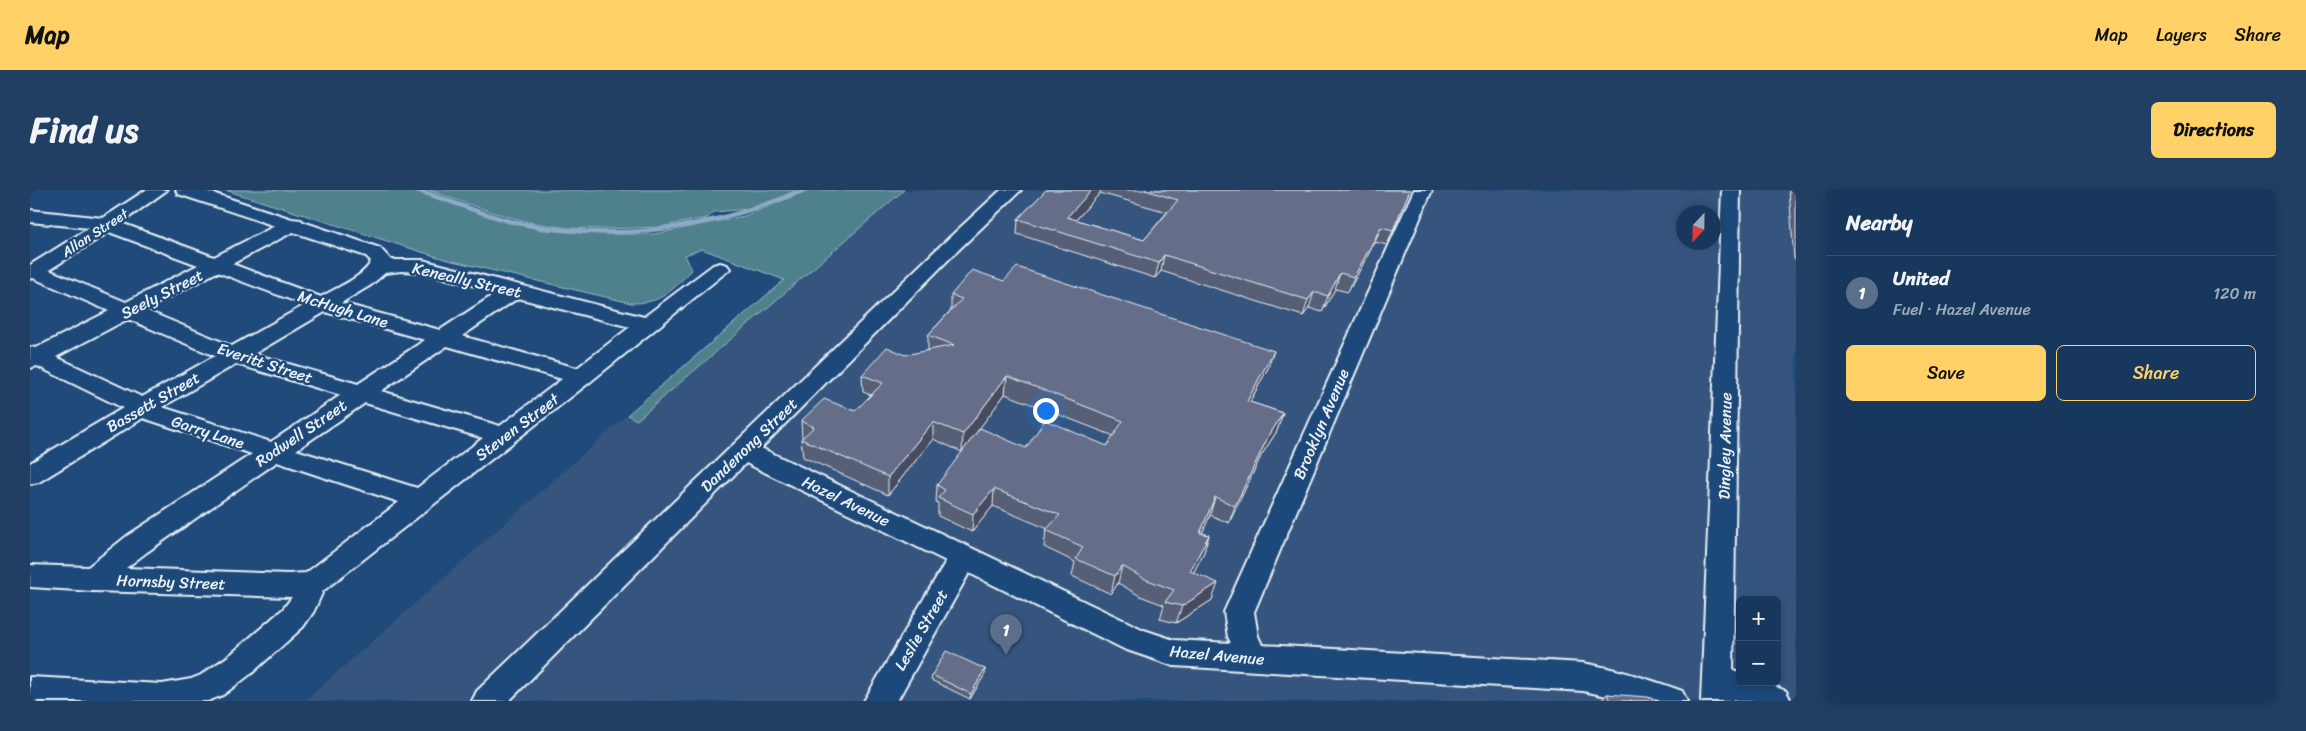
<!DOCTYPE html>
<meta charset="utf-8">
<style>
body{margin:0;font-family:Sriracha,sans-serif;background:#203f62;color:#f1f3f6}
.controls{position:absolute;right:15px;bottom:15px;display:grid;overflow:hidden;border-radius:8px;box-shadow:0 2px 8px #0003}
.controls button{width:45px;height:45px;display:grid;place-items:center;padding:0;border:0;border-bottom:1px solid #365272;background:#17385c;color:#f1f3f6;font:25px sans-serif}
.compass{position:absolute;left:1646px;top:15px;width:45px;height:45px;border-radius:50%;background:#17385c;box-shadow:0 2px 8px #0003;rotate:202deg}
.you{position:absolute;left:1015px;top:220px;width:18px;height:18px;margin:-12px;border:4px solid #fff;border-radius:50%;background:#1a73e8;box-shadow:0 0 0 8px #1a73e833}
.badge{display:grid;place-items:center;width:32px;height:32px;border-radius:50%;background:#ffd166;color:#fff;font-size:16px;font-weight:700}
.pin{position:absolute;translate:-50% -41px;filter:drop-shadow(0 1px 2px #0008)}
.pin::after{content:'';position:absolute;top:26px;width:18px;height:15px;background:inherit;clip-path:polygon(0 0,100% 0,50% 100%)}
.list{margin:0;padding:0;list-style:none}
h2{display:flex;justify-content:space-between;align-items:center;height:65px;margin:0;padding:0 20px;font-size:21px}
h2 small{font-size:16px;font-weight:400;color:#9eacbb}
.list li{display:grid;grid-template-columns:32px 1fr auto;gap:15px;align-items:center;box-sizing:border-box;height:75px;padding:0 20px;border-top:1px solid #365272}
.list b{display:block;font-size:19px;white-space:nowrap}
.list p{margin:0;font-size:16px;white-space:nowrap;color:#9eacbb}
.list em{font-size:16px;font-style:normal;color:#9eacbb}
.actions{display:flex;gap:10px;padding:15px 20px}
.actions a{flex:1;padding:11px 0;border:1px solid #ffd166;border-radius:8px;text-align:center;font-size:18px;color:#ffd166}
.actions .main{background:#ffd166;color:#111}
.map{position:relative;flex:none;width:1766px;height:511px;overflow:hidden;border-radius:8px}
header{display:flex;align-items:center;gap:30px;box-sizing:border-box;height:70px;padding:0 25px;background:#ffd166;color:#111}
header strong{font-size:24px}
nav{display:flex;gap:28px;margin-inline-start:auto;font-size:18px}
.intro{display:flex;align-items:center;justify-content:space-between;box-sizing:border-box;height:120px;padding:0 30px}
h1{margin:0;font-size:35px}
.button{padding:12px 22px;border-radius:8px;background:#ffd166;color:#111;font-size:18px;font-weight:700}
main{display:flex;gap:30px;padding:0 30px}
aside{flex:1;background:#17385c;border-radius:8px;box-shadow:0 2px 8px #0003}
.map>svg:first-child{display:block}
.built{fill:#34547e;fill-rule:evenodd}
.green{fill:#50818c;stroke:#9cb9c2}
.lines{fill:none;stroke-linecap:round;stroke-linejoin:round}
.stream{stroke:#8daac6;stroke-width:4.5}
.minor-casing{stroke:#e8f1f8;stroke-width:4}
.minor{fill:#1f4a7a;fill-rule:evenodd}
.wall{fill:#575e76;stroke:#e8f1f8;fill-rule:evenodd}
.shaded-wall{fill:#474c60;stroke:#e8f1f8}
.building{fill:#656d89;stroke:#e8f1f8}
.labels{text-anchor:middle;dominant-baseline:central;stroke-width:5;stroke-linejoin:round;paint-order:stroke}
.far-street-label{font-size:14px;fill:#e8f1f8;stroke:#1f4a7a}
.street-label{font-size:16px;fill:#e8f1f8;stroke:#1f4a7a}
</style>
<header>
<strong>Map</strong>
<nav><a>Map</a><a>Layers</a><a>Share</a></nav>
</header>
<div class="intro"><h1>Find us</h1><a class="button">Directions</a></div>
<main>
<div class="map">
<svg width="1766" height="511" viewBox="0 0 1766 511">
<rect width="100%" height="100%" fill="#1f4a7a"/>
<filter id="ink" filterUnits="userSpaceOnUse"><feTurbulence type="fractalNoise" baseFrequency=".02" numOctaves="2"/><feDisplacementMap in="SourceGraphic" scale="10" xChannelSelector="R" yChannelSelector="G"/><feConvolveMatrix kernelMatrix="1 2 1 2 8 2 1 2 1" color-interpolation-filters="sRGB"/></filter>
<g filter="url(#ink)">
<path class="built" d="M874 0H1766V511H275L597 225 607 230ZM1654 22H1684V52H1654ZM1710 410H1747V492H1710Z"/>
<g class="green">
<path d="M195 0H381L479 33 514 40 571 44H624L714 26 779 0H874L607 230 597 225 754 90 672 59 655 65 662 80C642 100 632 114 601 113L414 69Z"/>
<polygon points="398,0 766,0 750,8 719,19 684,22 677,28 629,37 576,39 537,38 498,32 461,22"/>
</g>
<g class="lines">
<path class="stream" d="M389 0C423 12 458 27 494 34 588 53 686 38 773 0"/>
<g class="minor-casing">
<g id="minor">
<path d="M116 0H137L91 33 184 67 245 36 148 4 146 0H173L262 29 271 30 273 32 350 58 361 70H392L614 127 683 75 690 73 697 75 700 79 560 192 293 401 284 421 273 437 222 483 193 505 178 511H0V487L132 494 161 489 171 485 200 465 253 419 262 407 62 401 0 397V375L58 377 97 346 222 264 113 228 9 292 0 294V273L93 218 7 176 0 178V157L6 158 79 121 3 88 0 89V75L59 38 0 32V20L73 28ZM79 42 168 75 96 112 19 80ZM263 42 336 66 341 71C336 86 304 99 291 107L202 74ZM371 81 391 82 468 102 410 140 311 113 341 95 355 83ZM187 82 275 115 202 156 115 120ZM488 108 600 137 547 178 432 146ZM295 122 395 150 328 194 224 164ZM98 129 185 166 112 207 26 167ZM417 156 532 189 470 236 351 201ZM206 174 311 205 241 252 132 217ZM335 213 453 248 387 298 266 260ZM247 272 369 312 276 383 258 384 96 378 117 362Z"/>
<path d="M971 0H991L921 67 731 258 1114 440 1144 450 1201 453 1198 447 1194 422 1384 0H1402L1224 422 1228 446 1232 455 1553 473C1587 479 1619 489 1652 501L1657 511H1601L1553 501 1144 476 1094 459 939 383 867 511H834L916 371 716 273 479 511H442L447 501 907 59Z"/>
<polygon points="1692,0 1710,0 1703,481 1710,483 1710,492 1733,492 1756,501 1761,511 1708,511 1703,509 1703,511 1671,511"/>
</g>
</g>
<use href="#minor" class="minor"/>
</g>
<g class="wall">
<path d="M1016 0H1380L1357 55 1345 52 1318 102 1305 99 1292 122 1279 118 1273 126 1131 81 1125 88 987 44 988 29ZM1070 3 1137 22 1114 50 1046 30Z"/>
<polygon points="1759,0 1766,0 1766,69 1764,69"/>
<polygon points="974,91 1238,178 1220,212 1253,223 1247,241 1231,266 1199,333 1180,325 1172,343 1179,345 1174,362 1163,383 1182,410 1146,433 1130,429 1134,415 1110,406 1088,393 1081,404 1042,386 1045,372 1014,357 1016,340 1018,339 963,316 942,342 908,326 908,313 906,312 907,295 996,258 1077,256 1084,246 975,204 932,262 903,249 858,305 773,267 771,249 772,248 771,231 825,221 841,205 833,202 832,185 898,160 898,145 921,120 921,105"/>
<polygon points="955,479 955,484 940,509 901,490 902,485"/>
<polygon points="1577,504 1629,511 1571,511"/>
</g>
<g class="shaded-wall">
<polygon points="1062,0 1071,0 1070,3 1035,42 1037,27"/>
<polygon points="1351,37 1345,52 1318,102 1324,87"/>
<polygon points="1134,65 1131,81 1125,88 1129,73"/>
<polygon points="1310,83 1305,99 1292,122 1298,106"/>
<polygon points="1284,102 1279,118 1273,126 1278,110"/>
<polygon points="1244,161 1238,178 1211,228 1217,211"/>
<polygon points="977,186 975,204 932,262 933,244"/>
<polygon points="1253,223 1247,241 1231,266 1199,333 1205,316 1237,249"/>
<polygon points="903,232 903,249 858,305 858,287"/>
<polygon points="964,299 963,316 942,342 943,324"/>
<polygon points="1185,307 1180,325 1165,360 1170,343"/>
<polygon points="1179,345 1174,362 1155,399 1160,381"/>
<polygon points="1092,376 1088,393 1081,404 1085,386"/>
<polygon points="1188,393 1182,410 1146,433 1152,416"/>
<polygon points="955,479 955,484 940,509 941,504"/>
</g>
<g class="building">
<polygon points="1016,0 1062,0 1037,27 1114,50 1148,10 1115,0 1380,0 1363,40 1351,37 1324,87 1310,83 1298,106 1284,102 1278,110 1134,65 1129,73 988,29"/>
<polygon points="987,77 1244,161 1217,211 1253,223 1237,249 1205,316 1185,307 1170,343 1179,345 1160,381 1188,393 1152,416 1135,412 1144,400 1115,389 1092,376 1085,386 1046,369 1053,357 1016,340 1030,325 964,299 943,324 908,308 915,300 907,295 950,238 996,258 1015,230 1077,256 1093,231 977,186 933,244 903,232 858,287 771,249 784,237 771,231 794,209 825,221 853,193 832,185 857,157 875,165 924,155 898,145 932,109 921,105 942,80 974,91"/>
<polygon points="916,461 955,479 941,504 902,485"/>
<polygon points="1577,504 1618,507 1629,511 1580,511"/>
</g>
</g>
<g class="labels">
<g class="far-street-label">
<text transform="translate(65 43) rotate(-33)">Allan Street</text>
</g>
<g class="street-label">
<text transform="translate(437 90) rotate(13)">Keneally Street</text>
<text transform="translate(132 104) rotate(-27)">Seely Street</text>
<text transform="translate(313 119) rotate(17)">McHugh Lane</text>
<text transform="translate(235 173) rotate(18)">Everitt Street</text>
<text transform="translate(123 212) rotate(-30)">Bassett Street</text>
<text transform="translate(1291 234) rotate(-67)">Brooklyn Avenue</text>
<text transform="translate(487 237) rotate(-37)">Steven Street</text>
<text transform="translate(178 242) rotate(18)">Garry Lane</text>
<text transform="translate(271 243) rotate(-34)">Rodwell Street</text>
<text transform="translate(719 255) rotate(-44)">Dandenong Street</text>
<text transform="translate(1695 256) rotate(-89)">Dingley Avenue</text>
<text transform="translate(816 311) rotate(26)">Hazel Avenue</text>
<text transform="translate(141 392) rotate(2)">Hornsby Street</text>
<text transform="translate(891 440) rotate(-60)">Leslie Street</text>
<text transform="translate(1187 465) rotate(5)">Hazel Avenue</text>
</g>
</g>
</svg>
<div class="controls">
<button>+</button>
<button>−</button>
</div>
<svg class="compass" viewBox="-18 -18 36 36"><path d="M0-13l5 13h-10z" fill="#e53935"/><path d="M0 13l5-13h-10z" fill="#9eacbb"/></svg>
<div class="you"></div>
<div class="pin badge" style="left:976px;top:465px;background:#5c6f8a">1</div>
</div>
<aside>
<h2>Nearby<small></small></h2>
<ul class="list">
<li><span class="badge" style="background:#5c6f8a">1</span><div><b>United</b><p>Fuel · Hazel Avenue</p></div><em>120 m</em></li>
</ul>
<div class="actions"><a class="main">Save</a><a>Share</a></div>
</aside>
</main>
